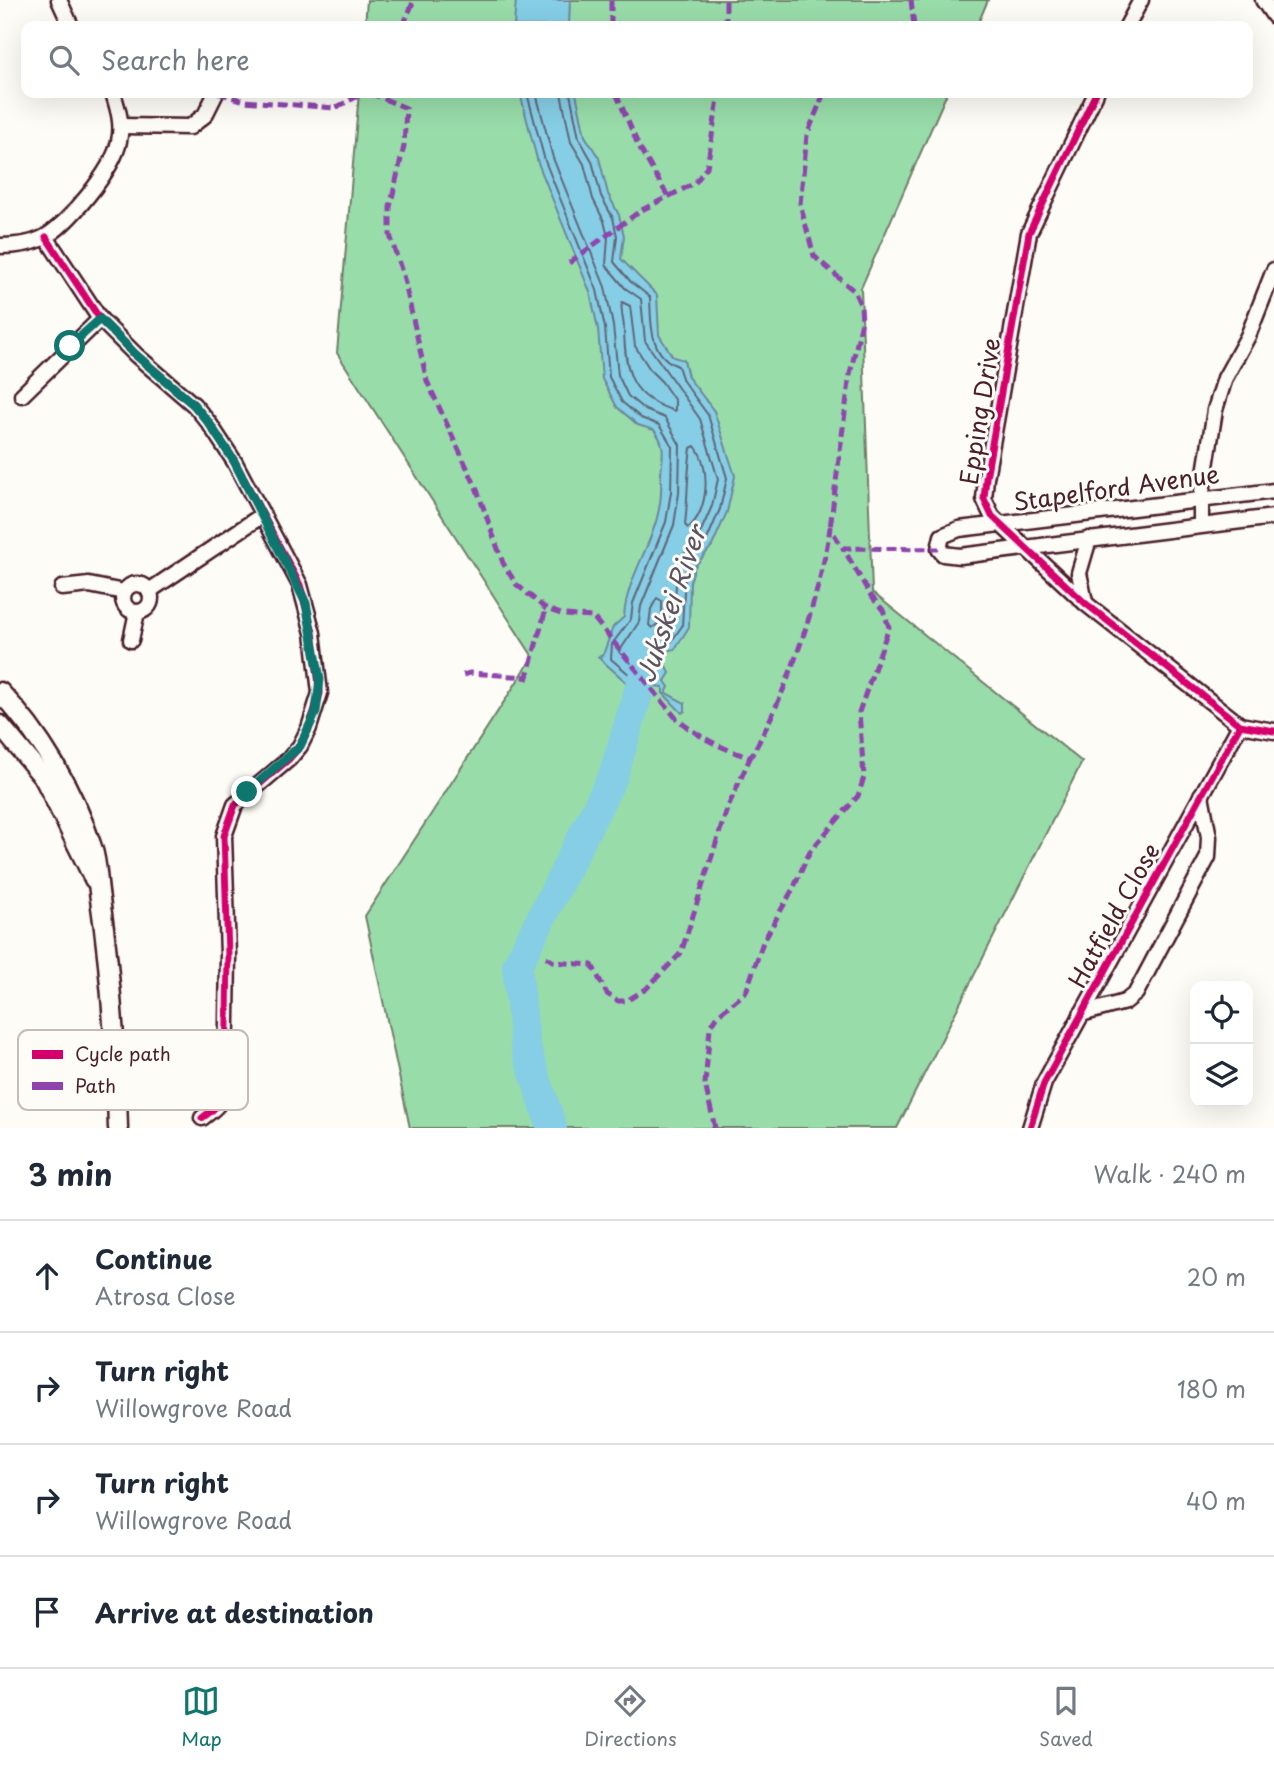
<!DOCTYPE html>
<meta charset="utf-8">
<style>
body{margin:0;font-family:"Playpen Sans",sans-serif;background:#f2f2f3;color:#1f2937}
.controls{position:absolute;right:21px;bottom:21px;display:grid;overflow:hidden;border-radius:14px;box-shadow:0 7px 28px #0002}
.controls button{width:63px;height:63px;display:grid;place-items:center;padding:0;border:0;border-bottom:2px solid #e0e1e3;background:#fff;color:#1f2937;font:35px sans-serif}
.stop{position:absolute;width:21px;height:21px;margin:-16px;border:5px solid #0f766e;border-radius:50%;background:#fff}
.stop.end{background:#0f766e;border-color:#fff;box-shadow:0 2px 7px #0008}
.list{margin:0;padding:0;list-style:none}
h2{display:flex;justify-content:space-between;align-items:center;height:91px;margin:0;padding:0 28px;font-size:30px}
h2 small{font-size:23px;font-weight:400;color:#747a83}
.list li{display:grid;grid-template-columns:46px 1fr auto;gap:21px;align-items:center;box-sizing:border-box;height:112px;padding:0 28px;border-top:2px solid #e0e1e3}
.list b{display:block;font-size:26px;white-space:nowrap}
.list p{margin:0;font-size:23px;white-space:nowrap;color:#747a83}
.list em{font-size:23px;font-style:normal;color:#747a83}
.icon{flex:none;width:38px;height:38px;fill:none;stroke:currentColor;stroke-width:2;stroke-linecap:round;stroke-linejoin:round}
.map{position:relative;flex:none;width:1274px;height:1128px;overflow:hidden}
.search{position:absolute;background:#fff;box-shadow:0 7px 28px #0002;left:21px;right:21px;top:21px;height:77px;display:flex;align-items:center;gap:18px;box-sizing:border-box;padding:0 24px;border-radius:14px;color:#747a83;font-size:26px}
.sheet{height:539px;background:#fff}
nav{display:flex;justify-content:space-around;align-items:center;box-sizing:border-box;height:98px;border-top:2px solid #e0e1e3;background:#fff;font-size:19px;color:#747a83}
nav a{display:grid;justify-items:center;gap:4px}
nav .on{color:#0f766e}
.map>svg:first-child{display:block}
.green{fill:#98dca9;stroke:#717e6a;stroke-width:2}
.water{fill:#85cee6;stroke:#6d889b;stroke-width:2}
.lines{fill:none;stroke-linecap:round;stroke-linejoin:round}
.shore{stroke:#626576;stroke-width:2}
.river{stroke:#85cee6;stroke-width:30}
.minor-casing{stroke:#4a1f2b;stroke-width:19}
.tertiary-casing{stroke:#4a1f2b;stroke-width:23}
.minor{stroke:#fdfcf7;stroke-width:14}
.tertiary{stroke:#fdfcf7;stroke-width:18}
.quiet{stroke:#8e44ad;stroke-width:5;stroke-dasharray:10 5;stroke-linecap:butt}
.cycleway-casing{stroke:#fdfcf7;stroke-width:11}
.cycleway{stroke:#d6006c;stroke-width:7}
.route{stroke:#0f766e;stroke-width:9}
.labels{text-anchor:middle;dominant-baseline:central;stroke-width:6;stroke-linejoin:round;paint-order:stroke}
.street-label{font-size:24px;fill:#4a1f2b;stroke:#fdfcf7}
.water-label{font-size:26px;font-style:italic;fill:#5c5463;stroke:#fdfcf7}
.key{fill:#fdfcf7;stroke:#c7baba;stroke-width:2}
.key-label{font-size:19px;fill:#4a1f2b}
</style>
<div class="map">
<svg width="1274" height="1128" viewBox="0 0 1274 1128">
<rect width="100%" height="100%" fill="#fdfcf7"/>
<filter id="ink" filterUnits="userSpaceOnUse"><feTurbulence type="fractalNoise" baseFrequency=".0143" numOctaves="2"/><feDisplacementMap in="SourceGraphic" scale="14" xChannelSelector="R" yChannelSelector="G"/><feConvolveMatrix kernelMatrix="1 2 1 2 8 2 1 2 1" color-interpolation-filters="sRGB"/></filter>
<g filter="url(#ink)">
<g class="green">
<polygon points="367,0 988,0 977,26 365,26"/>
<polygon points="359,93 947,93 861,288 872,592 1082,762 897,1128 410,1128 365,916 533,657 337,353"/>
</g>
<g class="water">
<polygon points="516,0 570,0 569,26 514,26"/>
<path d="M520 93H576L585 136 599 158 608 194 619 215 624 236 621 259 657 295 659 335 673 357 684 360 688 377 714 411 735 476 727 512 712 546 695 566 690 582 689 627 675 649 667 651 664 663 670 673 665 681 669 687 666 693 685 703V711L682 713 663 693V687L653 686 643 697 598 657 603 655 613 627 624 617C627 569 664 535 661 481 660 460 669 448 654 430L638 425 617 407 602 379 598 329 590 292 538 163Z"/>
</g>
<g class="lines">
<g class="shore">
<path d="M527 93 545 161 597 290 605 328 609 377 622 402 641 418 659 425 672 446 671 492 666 522 633 603 631 619 612 644 611 659 643 686 659 678 660 649 671 642 682 626 685 575 689 562 706 542 720 509 727 478 708 415 683 381 678 366C649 356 651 322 650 297L631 282 614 262 617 236 613 218 601 196 592 161 579 138 570 93"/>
<polyline points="536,93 553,158 605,287 613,326 618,375 628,396 645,410 665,418 680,445 679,493 674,525 641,606 639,622 619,652 643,674 649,670 653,644 673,624 677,572 682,557 698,538 712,506 718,479 700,419 645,341 641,299 625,288 606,265 608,237 604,221 593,199 584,164 571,142 561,93"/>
<path d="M622 302 630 306 635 346 651 371 662 382 675 401V411C631 398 625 373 624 329 624 320 620 310 622 302Z"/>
<path d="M695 446C711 466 709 512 688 528L685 525C688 499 687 474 691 448Z"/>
<polygon points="657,598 662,601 662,621 652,628 649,625 651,609"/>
</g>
<polyline class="river" points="552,1128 525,1045 517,966 613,776 650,654"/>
<g class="minor-casing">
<g id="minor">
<polyline points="59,0 71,26"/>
<polyline points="1263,0 1274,16"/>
<polyline points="1127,26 1141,0"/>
<polyline points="1096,93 1029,233 986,478 984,499 992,516 1085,603 1240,725 1274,731"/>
<polyline points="121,126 190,127 205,115 216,93"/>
<path d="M46 237 100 319 136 355 194 405 209 423 234 461 300 585 313 633 320 693 309 728 300 746 289 759 235 805 224 836 228 955 226 1084C223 1102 216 1108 202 1118"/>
<path d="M0 246C15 246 29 245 43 238 67 226 114 169 119 141 123 124 118 109 113 93"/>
<polyline points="22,395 100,319"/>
<polyline points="1274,491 959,529 942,536 939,549 943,554 960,556 1274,517"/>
<polyline points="1201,525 1201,498 1215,410 1225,378 1248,336 1274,270"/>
<circle cx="137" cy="598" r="14"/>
<polyline points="62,588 89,585 124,592"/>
<polyline points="149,591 261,516"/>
<polyline points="1085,602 1079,573 1089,539"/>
<polyline points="131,640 137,612"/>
<polyline points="1081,1014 1125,1002 1136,993 1208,857 1209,837 1201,795"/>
<polyline points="1030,1128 1044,1083 1240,725"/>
</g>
</g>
<g class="tertiary-casing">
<g id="tertiary">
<path d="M0 692C40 734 74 791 92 847 98 864 97 882 100 899 111 974 116 1052 118 1128"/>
<polyline points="0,725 44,778 94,879"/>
</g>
</g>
<use href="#minor" class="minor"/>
<use href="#tertiary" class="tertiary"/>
<g class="quiet">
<polyline points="911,0 914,26"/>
<polyline points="403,26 414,0"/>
<polyline points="611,26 611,0"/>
<polyline points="726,26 726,0"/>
<polyline points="218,93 245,101 335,108 364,93"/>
<path d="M370 93 406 108 404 146 390 207V235L404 279 427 381 476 487 503 563 516 584 546 609 564 615 593 617 676 718C699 738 722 748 750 758 787 694 819 600 830 528L843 548 939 549"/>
<polyline points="616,93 639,147 669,198"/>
<polyline points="824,93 807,135 800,204 814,256 854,291 861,306 862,321 850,374 830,528"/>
<polyline points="569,263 640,211 695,183 707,167 719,93"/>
<polyline points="463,675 470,673 527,677"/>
<polyline points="526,680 546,609"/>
<polyline points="546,957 554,962 592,965 607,994 618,1001 626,1001 646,989 681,953 727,809 750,758"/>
<polyline points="715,1128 705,1084 710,1028 718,1015 746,992 763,942 794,887 810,851 858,796 864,777 859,712 889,627 883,610 871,596 843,548"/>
</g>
<g class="cycleway-casing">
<g id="cycleway">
<polyline points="1096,93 1029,233 986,478 984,499 992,516 1085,603 1240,725 1274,731"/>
<path d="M46 237 100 319 136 355 194 405 209 423 234 461 300 585 313 633 320 693 309 728 300 746 289 759 235 805 224 836 228 955 226 1084C223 1102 216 1108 202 1118"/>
<polyline points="1030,1128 1044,1083 1240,725"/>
</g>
</g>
<use href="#cycleway" class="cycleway"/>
</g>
</g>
<g class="lines" filter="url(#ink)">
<polyline class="route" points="70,346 100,319 136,355 194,405 209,423 234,461 306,603 320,679 316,712 300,746 247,792"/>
</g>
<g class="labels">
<g class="street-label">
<text transform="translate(979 411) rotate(-81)">Epping Drive</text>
<text transform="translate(1116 487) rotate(-8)">Stapelford Avenue</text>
<text transform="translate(1113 915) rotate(-61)">Hatfield Close</text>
</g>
<g class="water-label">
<text transform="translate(670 604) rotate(-71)">Jukskei River</text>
</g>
</g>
<rect x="18" y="1030" width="230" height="80" rx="10" class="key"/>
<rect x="32" y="1050" width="31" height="9" fill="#d6006c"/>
<rect x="32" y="1082" width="31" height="8" fill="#8e44ad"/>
<g class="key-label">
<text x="75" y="1061">Cycle path</text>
<text x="75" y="1093">Path</text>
</g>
</svg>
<div class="controls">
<button><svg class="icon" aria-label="locate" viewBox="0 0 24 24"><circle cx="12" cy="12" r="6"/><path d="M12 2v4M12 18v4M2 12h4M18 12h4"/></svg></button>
<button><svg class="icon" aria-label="layers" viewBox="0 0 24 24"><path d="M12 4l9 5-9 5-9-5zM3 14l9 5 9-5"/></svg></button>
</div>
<div class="stop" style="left:70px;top:346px"></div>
<div class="stop end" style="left:247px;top:792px"></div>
<div class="search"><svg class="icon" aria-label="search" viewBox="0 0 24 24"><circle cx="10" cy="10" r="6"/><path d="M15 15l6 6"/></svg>Search here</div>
</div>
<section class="sheet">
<h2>3 min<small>Walk · 240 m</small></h2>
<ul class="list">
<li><svg class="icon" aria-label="ahead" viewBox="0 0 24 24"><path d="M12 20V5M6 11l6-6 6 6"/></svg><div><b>Continue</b><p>Atrosa Close</p></div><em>20 m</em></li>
<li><svg class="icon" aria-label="right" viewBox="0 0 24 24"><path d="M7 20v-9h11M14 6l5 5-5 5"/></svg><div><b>Turn right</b><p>Willowgrove Road</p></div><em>180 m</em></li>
<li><svg class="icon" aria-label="right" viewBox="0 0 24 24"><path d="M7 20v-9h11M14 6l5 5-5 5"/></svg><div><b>Turn right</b><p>Willowgrove Road</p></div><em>40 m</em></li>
<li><svg class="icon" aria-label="arrive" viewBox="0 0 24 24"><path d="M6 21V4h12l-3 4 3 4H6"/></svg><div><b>Arrive at destination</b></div></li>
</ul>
</section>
<nav>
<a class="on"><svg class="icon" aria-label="map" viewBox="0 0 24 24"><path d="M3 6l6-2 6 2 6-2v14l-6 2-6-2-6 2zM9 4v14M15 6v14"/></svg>Map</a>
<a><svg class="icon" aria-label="directions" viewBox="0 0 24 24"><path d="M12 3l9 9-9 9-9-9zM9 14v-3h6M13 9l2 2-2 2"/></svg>Directions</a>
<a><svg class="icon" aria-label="saved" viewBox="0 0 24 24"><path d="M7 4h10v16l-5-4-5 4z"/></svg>Saved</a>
</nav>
